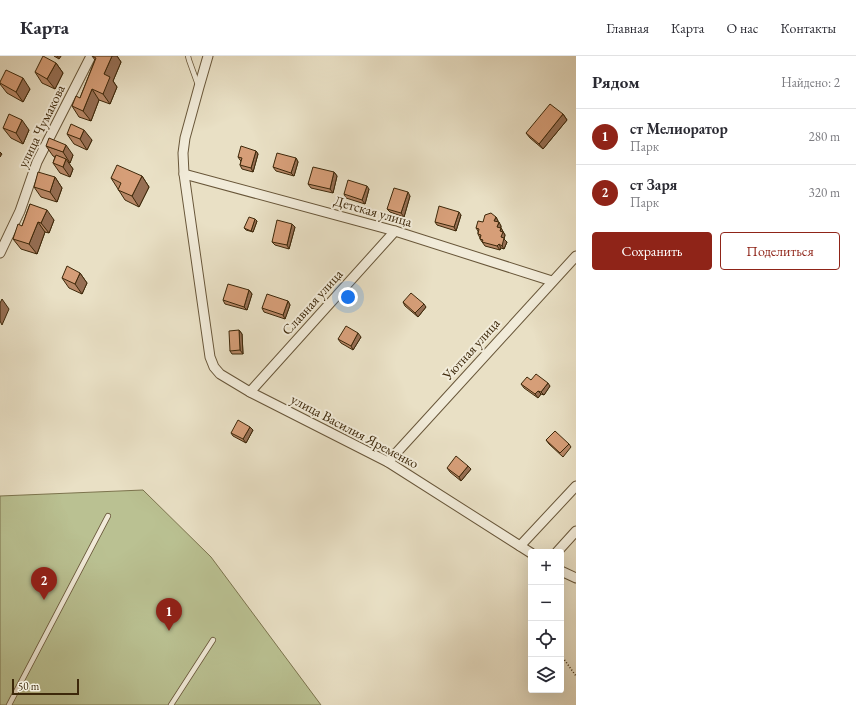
<!DOCTYPE html>
<html lang="ru">
<meta charset="utf-8">
<style>
body{margin:0;font-family:"EB Garamond",serif;background:#f7f7f7;color:#2b2b33}
.controls{position:absolute;right:12px;bottom:12px;display:grid;overflow:hidden;border-radius:4px;box-shadow:0 4px 16px #0002}
.controls button{width:36px;height:36px;display:grid;place-items:center;padding:0;border:0;border-bottom:1px solid #e1e1e2;background:#fff;color:#2b2b33;font:20px sans-serif}
.scale{position:absolute;left:12px;bottom:10px;width:67px;box-sizing:border-box;padding-left:4px;border:2px solid #3d280a;border-top:0;font-size:11px;line-height:14px;white-space:nowrap;color:#3d280a;-webkit-text-stroke:3px #f1ebd9;paint-order:stroke}
.you{position:absolute;left:348px;top:241px;width:14px;height:14px;margin:-10px;border:3px solid #fff;border-radius:50%;background:#1a73e8;box-shadow:0 0 0 6px #1a73e833}
.badge{display:grid;place-items:center;width:26px;height:26px;border-radius:50%;background:#8f2418;color:#fff;font-size:13px;font-weight:700}
.pin{position:absolute;translate:-50% -33px;filter:drop-shadow(0 1px 2px #0008)}
.pin::after{content:'';position:absolute;top:21px;width:14px;height:12px;background:inherit;clip-path:polygon(0 0,100% 0,50% 100%)}
.list{margin:0;padding:0;list-style:none}
h2{display:flex;justify-content:space-between;align-items:center;height:52px;margin:0;padding:0 16px;font-size:17px}
h2 small{font-size:13px;font-weight:400;color:#7c7c81}
.list li{display:grid;grid-template-columns:26px 1fr auto;gap:12px;align-items:center;box-sizing:border-box;height:56px;padding:0 16px;border-top:1px solid #e1e1e2}
.list b{display:block;font-size:15px;white-space:nowrap}
.list p{margin:0;font-size:13px;white-space:nowrap;color:#7c7c81}
.list em{font-size:13px;font-style:normal;color:#7c7c81}
.actions{display:flex;gap:8px;padding:12px 16px}
.actions a{flex:1;padding:9px 0;border:1px solid #8f2418;border-radius:4px;text-align:center;font-size:14px;color:#8f2418}
.actions .main{background:#8f2418;color:#fff}
.icon{flex:none;width:22px;height:22px;fill:none;stroke:currentColor;stroke-width:2;stroke-linecap:round;stroke-linejoin:round}
.map{position:relative;flex:none;width:576px;height:649px;overflow:hidden}
header{display:flex;align-items:center;gap:24px;box-sizing:border-box;height:56px;padding:0 20px;background:#fff;border-bottom:1px solid #e1e1e2}
header strong{font-size:19px}
nav{display:flex;gap:22px;margin-inline-start:auto;font-size:14px}
main{display:flex}
aside{flex:1;background:#fff}
.map>svg:first-child{display:block}
.green{fill:#bac192;stroke:#7c744e}
.lines{fill:none;stroke-linecap:round;stroke-linejoin:round}
.service-casing{stroke:#685639;stroke-width:6}
.minor-casing{stroke:#685639;stroke-width:11}
.path{stroke:#3d280a;stroke-width:1.5;stroke-dasharray:1 2;stroke-linecap:butt}
.service{stroke:#f1ebd9;stroke-width:4.5}
.minor{stroke:#f1ebd9;stroke-width:9}
.wall{fill:#b88867;stroke:#3d280a}
.shaded-wall{fill:#966f54;stroke:#3d280a}
.building{fill:#d69e78;stroke:#3d280a}
.labels{text-anchor:middle;dominant-baseline:central;stroke-width:4;stroke-linejoin:round;paint-order:stroke}
.street-label{font-size:14px;fill:#3d280a;stroke:#f1ebd9}
</style>
<header>
<strong>Карта</strong>
<nav><a>Главная</a><a>Карта</a><a>О нас</a><a>Контакты</a></nav>
</header>
<main>
<div class="map">
<svg width="576" height="649" viewBox="0 0 576 649">
<rect width="100%" height="100%" fill="#e9e0c5"/>
<filter id="stains"><feTurbulence type="fractalNoise" baseFrequency=".005" numOctaves="4"/><feColorMatrix values="0 0 0 0 .2 0 0 0 0 .09 0 0 0 0 .02 0 0 0 .5 -.17"/></filter>
<radialGradient id="worn" r=".72"><stop offset=".6" stop-color="#630" stop-opacity="0"/><stop offset="1" stop-color="#630" stop-opacity=".3"/></radialGradient>
<polygon class="green" points="143,434 211,501 321,649 0,649 0,440"/>
<g class="lines">
<g class="service-casing">
<g id="service">
<polyline points="188,0 189,4 198,29"/>
<polyline points="9,649 108,460"/>
<polyline points="171,649 213,584"/>
</g>
</g>
<g class="minor-casing">
<g id="minor">
<polyline points="208,0 199,31 185,82 183,97 184,118 210,301 214,311 220,318 250,336 388,406 531,497"/>
<polyline points="184,118 395,175 552,225"/>
<polyline points="0,197 20,155 37,106 91,0"/>
<polyline points="250,336 395,175"/>
<polyline points="388,406 576,200"/>
<polyline points="520,490 576,430"/>
<polyline points="557,496 576,475"/>
<polyline points="561,515 576,522"/>
</g>
</g>
<polyline class="path" points="561,599 576,620"/>
<use href="#service" class="service"/>
<use href="#minor" class="minor"/>
</g>
<g class="wall">
<polygon points="54,0 61,0 59,3"/>
<polygon points="92,0 117,0 121,6 113,25 117,31 110,48 99,44 91,65 79,61 72,50 80,42 95,4"/>
<polygon points="56,7 63,17 55,33 42,27 35,16"/>
<polygon points="0,26 30,33 23,46 7,37 0,28"/>
<polygon points="563,58 567,64 543,93 530,82 526,77"/>
<polygon points="3,72 29,74 23,88 11,82"/>
<polygon points="67,78 92,84 87,94 74,88"/>
<polygon points="46,90 73,99 70,107 68,106 73,113 70,121 60,117 53,107 55,101 53,100"/>
<polygon points="256,95 258,98 253,116 242,113 240,109 241,105 240,104 238,101"/>
<polygon points="296,102 298,106 294,120 276,115 273,111"/>
<polygon points="334,116 337,120 333,137 311,132 308,128"/>
<polygon points="142,120 149,131 139,151 125,144 111,122"/>
<polygon points="55,121 62,132 57,146 41,141 34,131"/>
<polygon points="369,133 365,148 346,142 344,138"/>
<polygon points="410,140 404,161 390,156 387,153"/>
<polygon points="30,148 54,164 49,177 45,176 37,198 21,193 13,183 22,170"/>
<polygon points="461,159 456,175 437,169 435,166"/>
<polygon points="496,161 498,165 498,166 501,170 501,172 505,179 504,183 507,186 504,193 501,192 500,194 485,190 480,183 480,182 478,178 478,175 476,172 483,166"/>
<polygon points="257,165 253,176 246,174 244,172"/>
<polygon points="292,168 295,171 289,193 275,189 272,186"/>
<polygon points="80,217 87,227 82,238 69,232 62,222"/>
<polygon points="249,234 252,238 247,254 225,248 223,244"/>
<polygon points="288,245 290,249 285,263 264,256 262,252"/>
<polygon points="403,246 426,251 418,261 405,250"/>
<polygon points="239,274 242,278 243,298 232,298 230,295"/>
<polygon points="361,281 353,294 341,287 338,283"/>
<polygon points="531,324 550,330 544,339 541,338 538,342 524,332 521,328"/>
<polygon points="250,371 253,374 246,387 233,380 231,377"/>
<polygon points="546,384 569,388 571,391 563,401 549,388"/>
<polygon points="468,410 471,413 461,425 450,416 447,412"/>
</g>
<g class="shaded-wall">
<polygon points="57,0 61,0 59,3"/>
<polygon points="112,0 117,0 121,6 113,25 117,31 110,48 103,38 104,18"/>
<polygon points="56,7 63,17 55,33 47,23"/>
<polygon points="23,22 30,33 23,46 16,36"/>
<polygon points="92,33 99,44 91,65 83,55"/>
<polygon points="563,58 567,64 543,93 539,88"/>
<polygon points="22,64 29,74 23,88 16,77"/>
<polygon points="84,74 92,84 87,94 80,83"/>
<polygon points="66,89 73,99 70,107 63,96"/>
<polygon points="256,95 258,98 253,116 251,112"/>
<polygon points="0,96 2,98 0,101"/>
<polygon points="296,102 298,106 294,120 291,117"/>
<polygon points="66,103 73,113 70,121 63,111"/>
<polygon points="334,116 337,120 333,137 330,133"/>
<polygon points="142,120 149,131 139,151 132,140"/>
<polygon points="55,121 62,132 57,146 50,136"/>
<polygon points="367,130 369,133 365,148 362,144"/>
<polygon points="408,136 410,140 404,161 401,157"/>
<polygon points="47,154 54,164 49,177 41,167"/>
<polygon points="459,156 461,159 456,175 454,171"/>
<polygon points="496,161 498,165 497,169 494,165"/>
<polygon points="255,163 257,165 253,176 251,175"/>
<polygon points="38,166 45,176 37,198 29,188"/>
<polygon points="499,166 501,170 500,174 497,171"/>
<polygon points="292,168 295,171 289,193 287,189"/>
<polygon points="501,172 505,179 504,183 507,186 504,193 502,190 501,181 500,175"/>
<polygon points="499,188 501,192 500,194 497,190"/>
<polygon points="80,217 87,227 82,238 75,228"/>
<polygon points="249,234 252,238 247,254 244,251"/>
<polygon points="2,243 9,253 2,269 0,265 0,247"/>
<polygon points="288,245 290,249 285,263 283,259"/>
<polygon points="424,248 426,251 418,261 415,257"/>
<polygon points="239,274 242,278 243,298 240,294"/>
<polygon points="358,277 361,281 353,294 351,290"/>
<polygon points="548,327 550,330 544,339 541,336"/>
<polygon points="538,335 541,338 538,342 535,338"/>
<polygon points="250,371 253,374 246,387 243,383"/>
<polygon points="468,410 471,413 461,425 459,421"/>
</g>
<g class="building">
<polygon points="43,0 56,7 47,23 35,16"/>
<polygon points="92,0 112,0 104,18 110,21 103,38 92,33 83,55 72,50 76,40 80,42 96,2"/>
<polygon points="6,14 23,22 16,36 0,27 0,26"/>
<polygon points="550,48 563,58 539,88 526,77"/>
<polygon points="9,58 22,64 16,77 3,72"/>
<polygon points="71,68 84,74 80,83 67,78"/>
<polygon points="49,82 66,89 63,96 46,90"/>
<polygon points="241,90 256,95 251,112 240,109 242,102 238,101"/>
<polygon points="277,97 296,102 291,117 273,111"/>
<polygon points="56,99 66,103 63,111 53,107"/>
<polygon points="117,109 142,120 132,140 118,134 121,127 111,122"/>
<polygon points="313,111 334,116 330,133 308,128"/>
<polygon points="38,116 55,121 50,136 34,131"/>
<polygon points="348,124 367,130 362,144 344,138"/>
<polygon points="394,132 408,136 401,157 387,153"/>
<polygon points="30,148 47,154 41,167 38,166 29,188 13,183 18,168 22,170"/>
<polygon points="439,150 459,156 454,171 435,166"/>
<polygon points="491,157 496,161 494,165 499,166 497,171 501,172 500,175 503,176 501,181 504,182 502,190 499,188 497,190 482,186 483,184 480,183 481,179 478,178 479,173 476,172 478,165 483,166 485,159"/>
<polygon points="249,161 255,163 251,175 244,172"/>
<polygon points="277,164 292,168 287,189 272,186"/>
<polygon points="67,210 80,217 75,228 62,222"/>
<polygon points="228,228 249,234 244,251 223,244"/>
<polygon points="411,237 424,248 415,257 403,246"/>
<polygon points="267,238 288,245 283,259 262,252"/>
<polygon points="346,270 358,277 351,290 338,283"/>
<polygon points="239,274 240,294 230,295 229,275"/>
<polygon points="536,318 548,327 541,336 538,335 535,338 521,328 527,321 531,324"/>
<polygon points="238,364 250,371 243,383 231,377"/>
<polygon points="555,375 569,388 560,397 546,384"/>
<polygon points="456,400 468,410 459,421 447,412"/>
</g>
<g class="labels">
<g class="street-label">
<text transform="translate(41 70) rotate(-64)">улица Чумакова</text>
<text transform="translate(373 155) rotate(16)">Детская улица</text>
<text transform="translate(312 246) rotate(-48)">Славная улица</text>
<text transform="translate(471 293) rotate(-48)">Уютная улица</text>
<text transform="translate(355 375) rotate(28)">улица Василия Яременко</text>
</g>
</g>
<rect width="100%" height="100%" filter="url(#stains)"/>
<rect width="100%" height="100%" fill="url(#worn)"/>
</svg>
<div class="controls">
<button>+</button>
<button>−</button>
<button><svg class="icon" aria-label="locate" viewBox="0 0 24 24"><circle cx="12" cy="12" r="6"/><path d="M12 2v4M12 18v4M2 12h4M18 12h4"/></svg></button>
<button><svg class="icon" aria-label="layers" viewBox="0 0 24 24"><path d="M12 4l9 5-9 5-9-5zM3 14l9 5 9-5"/></svg></button>
</div>
<div class="scale">50 m</div>
<div class="you"></div>
<div class="pin badge" style="left:169px;top:575px">1</div>
<div class="pin badge" style="left:44px;top:544px">2</div>
</div>
<aside>
<h2>Рядом<small>Найдено: 2</small></h2>
<ul class="list">
<li><span class="badge">1</span><div><b>ст Мелиоратор</b><p>Парк</p></div><em>280 m</em></li>
<li><span class="badge">2</span><div><b>ст Заря</b><p>Парк</p></div><em>320 m</em></li>
</ul>
<div class="actions"><a class="main">Сохранить</a><a>Поделиться</a></div>
</aside>
</main>
